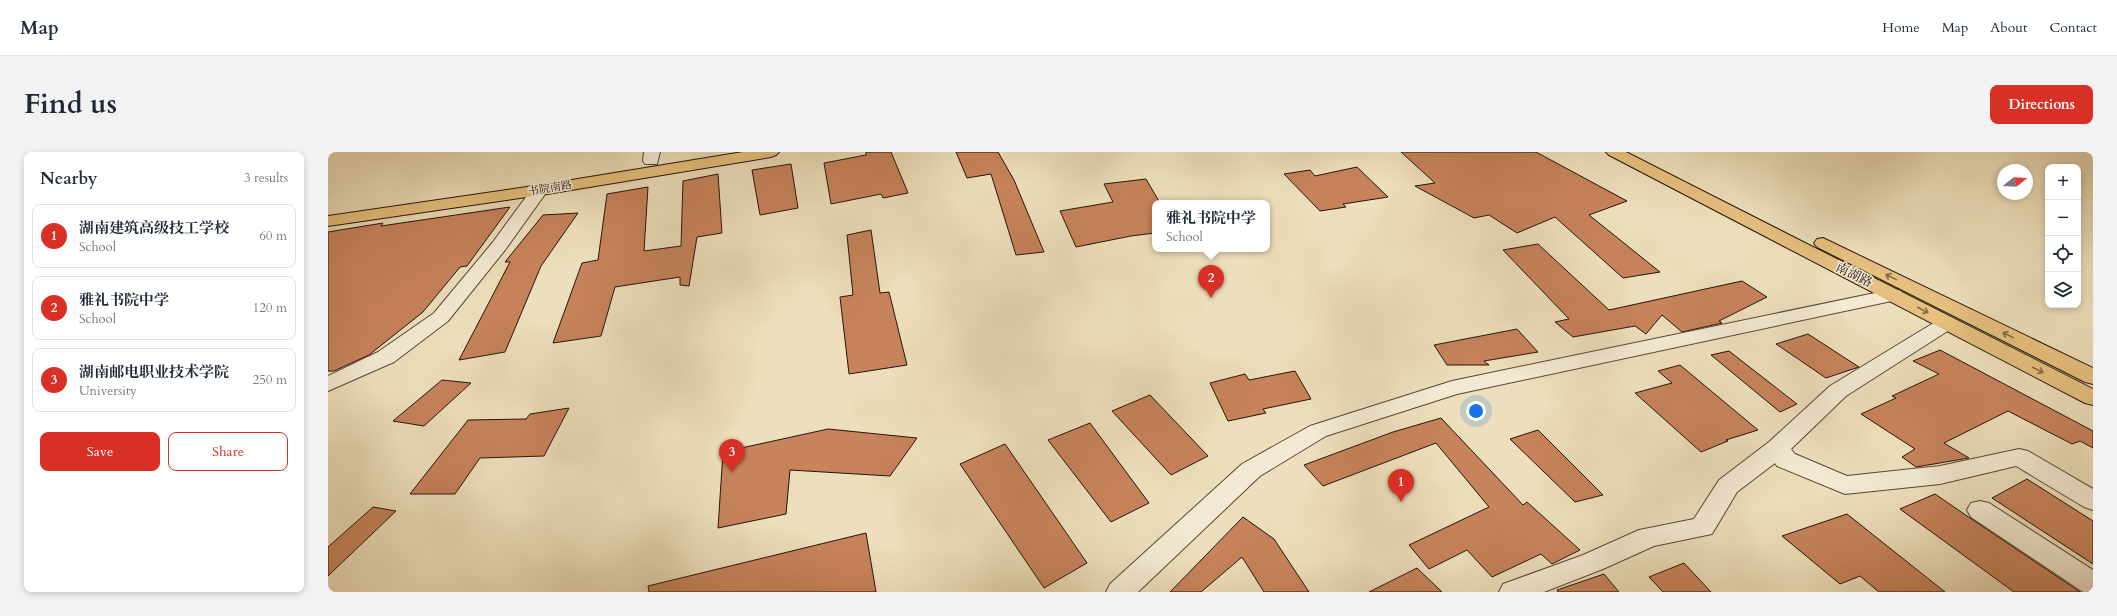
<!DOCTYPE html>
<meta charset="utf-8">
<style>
body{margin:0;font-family:Cardo,"Noto Serif SC",serif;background:#f2f2f3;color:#1f2937}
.controls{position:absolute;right:12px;top:12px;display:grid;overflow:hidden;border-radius:8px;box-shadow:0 2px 6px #0003}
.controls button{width:36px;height:36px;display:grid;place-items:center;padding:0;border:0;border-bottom:1px solid #e0e1e3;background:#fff;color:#1f2937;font:20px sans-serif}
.compass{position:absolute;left:1669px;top:12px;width:36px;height:36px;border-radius:50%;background:#fff;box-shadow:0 2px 6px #0003;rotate:72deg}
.you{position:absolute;left:1148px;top:259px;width:14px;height:14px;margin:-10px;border:3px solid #fff;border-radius:50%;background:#1a73e8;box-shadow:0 0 0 6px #1a73e833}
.badge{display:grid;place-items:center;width:26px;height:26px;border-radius:50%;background:#d93025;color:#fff;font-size:13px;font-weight:700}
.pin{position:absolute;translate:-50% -33px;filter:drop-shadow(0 1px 2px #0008)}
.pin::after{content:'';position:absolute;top:21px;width:14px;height:12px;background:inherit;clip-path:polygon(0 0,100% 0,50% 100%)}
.popup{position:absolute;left:824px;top:48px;width:118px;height:52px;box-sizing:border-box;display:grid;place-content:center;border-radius:8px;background:#fff;filter:drop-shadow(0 1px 3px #0005);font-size:13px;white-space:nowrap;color:#747a83}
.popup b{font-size:15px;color:#1f2937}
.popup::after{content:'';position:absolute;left:50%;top:100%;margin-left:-8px;border:8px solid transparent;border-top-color:#fff}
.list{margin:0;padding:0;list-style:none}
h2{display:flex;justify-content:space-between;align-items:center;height:52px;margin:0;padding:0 16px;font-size:17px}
h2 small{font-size:13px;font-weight:400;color:#747a83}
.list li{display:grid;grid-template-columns:26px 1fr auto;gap:12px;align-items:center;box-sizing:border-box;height:64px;margin:0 8px 8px;padding:0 8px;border:1px solid #e0e1e3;border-radius:8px}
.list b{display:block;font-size:15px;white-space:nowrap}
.list p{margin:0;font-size:13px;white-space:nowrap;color:#747a83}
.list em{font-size:13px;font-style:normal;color:#747a83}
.actions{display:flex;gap:8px;padding:12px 16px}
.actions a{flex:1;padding:9px 0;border:1px solid #d93025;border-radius:8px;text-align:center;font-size:14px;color:#d93025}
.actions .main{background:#d93025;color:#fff}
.icon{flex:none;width:22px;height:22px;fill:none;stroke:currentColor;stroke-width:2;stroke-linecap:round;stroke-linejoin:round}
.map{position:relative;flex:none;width:1765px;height:440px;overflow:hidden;border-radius:8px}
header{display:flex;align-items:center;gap:24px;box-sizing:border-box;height:56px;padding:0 20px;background:#fff;border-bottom:1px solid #e0e1e3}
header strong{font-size:19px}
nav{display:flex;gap:22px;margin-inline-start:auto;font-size:14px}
.intro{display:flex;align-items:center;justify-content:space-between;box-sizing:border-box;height:96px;padding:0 24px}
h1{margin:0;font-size:28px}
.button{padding:10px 18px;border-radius:8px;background:#d93025;color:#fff;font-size:14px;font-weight:700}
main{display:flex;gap:24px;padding:0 24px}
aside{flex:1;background:#fff;border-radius:8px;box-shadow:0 2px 6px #0003}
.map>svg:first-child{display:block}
.building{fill:#c7835b;stroke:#25140b}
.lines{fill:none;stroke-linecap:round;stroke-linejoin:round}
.minor-casing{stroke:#574737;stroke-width:2}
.major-casing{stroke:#25140b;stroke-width:2}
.minor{fill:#f3ead3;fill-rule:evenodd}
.major{fill:#e6c07e;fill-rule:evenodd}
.oneway{stroke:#866a44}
.labels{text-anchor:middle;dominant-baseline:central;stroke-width:3;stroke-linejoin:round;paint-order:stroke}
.far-street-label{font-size:11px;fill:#25140b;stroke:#f3ead3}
.street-label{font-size:13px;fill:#25140b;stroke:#f3ead3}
</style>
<header>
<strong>Map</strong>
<nav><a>Home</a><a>Map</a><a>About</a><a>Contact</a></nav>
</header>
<div class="intro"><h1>Find us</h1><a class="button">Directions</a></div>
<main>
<aside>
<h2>Nearby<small>3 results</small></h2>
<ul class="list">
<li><span class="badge">1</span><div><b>湖南建筑高级技工学校</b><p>School</p></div><em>60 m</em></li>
<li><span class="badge">2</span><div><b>雅礼书院中学</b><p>School</p></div><em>120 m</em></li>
<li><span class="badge">3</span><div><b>湖南邮电职业技术学院</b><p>University</p></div><em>250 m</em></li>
</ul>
<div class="actions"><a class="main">Save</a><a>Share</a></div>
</aside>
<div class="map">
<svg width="1765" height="440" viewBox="0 0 1765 440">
<rect width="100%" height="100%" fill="#eddfbb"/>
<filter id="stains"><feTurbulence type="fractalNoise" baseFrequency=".005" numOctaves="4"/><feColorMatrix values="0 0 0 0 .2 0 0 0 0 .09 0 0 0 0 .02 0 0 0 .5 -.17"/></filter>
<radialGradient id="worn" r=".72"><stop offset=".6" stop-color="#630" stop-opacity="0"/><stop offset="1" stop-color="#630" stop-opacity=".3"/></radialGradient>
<g class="building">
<polygon points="538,0 563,0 580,41 555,46 553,42 503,52 496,11 538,3"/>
<polygon points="628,0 670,0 686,28 716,100 688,103 663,22 639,26"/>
<polygon points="1073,0 1208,0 1299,49 1261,63 1332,120 1295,126 1227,65 1189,81 1161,63 1146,66 1087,34 1107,31"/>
<polygon points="463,12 470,56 432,63 424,18"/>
<polygon points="1029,15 1060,45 1015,52 1018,55 992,59 956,22 982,18 987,24"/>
<polygon points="390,22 394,81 369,85 361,134 352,133 352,125 287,135 273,184 225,191 254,111 270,108 279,42 320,35 316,99 353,94 355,29"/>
<polygon points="818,27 832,51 827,51 827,81 803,84 748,95 732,59 785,50 776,32"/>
<polygon points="182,55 139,114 132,115 95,160 41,203 6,219 0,219 0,80 55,71 53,74"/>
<polygon points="250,61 213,114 177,200 131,208 182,110 177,110 215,63"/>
<polygon points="543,78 552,141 561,140 579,213 521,222 512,145 525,143 519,83"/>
<polygon points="1210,92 1281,158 1414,129 1439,145 1391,169 1394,171 1354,180 1334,163 1318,182 1307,174 1245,185 1227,170 1241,167 1175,98"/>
<polygon points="1189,177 1210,200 1156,209 1161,213 1119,213 1106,193"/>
<polygon points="1480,182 1531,215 1498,226 1448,192"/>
<polygon points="1612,198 1765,279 1765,296 1752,289 1744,292 1680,259 1616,291 1641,306 1588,315 1574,305 1587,297 1533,262 1568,246 1564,244 1611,222 1585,209"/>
<polygon points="1401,199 1469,252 1452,260 1383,203"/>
<polygon points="1352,213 1430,278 1398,288 1400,289 1373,300 1307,241 1344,231 1330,219"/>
<polygon points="967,219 983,247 935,257 938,261 900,269 882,231 917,222 921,228"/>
<polygon points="114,228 143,231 96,274 65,269"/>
<polygon points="822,243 880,304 843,323 784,259"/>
<polygon points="241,256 216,304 152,306 127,342 82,342 140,268 198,267 202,262"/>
<polygon points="1113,266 1195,353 1199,350 1252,398 1224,412 1213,402 1164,425 1139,398 1101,417 1081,393 1161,355 1108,291 995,334 976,313 1065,280"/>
<polygon points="762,271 821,351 783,370 720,288"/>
<polygon points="500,277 589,286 562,324 462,318 458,362 390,376 395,300"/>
<polygon points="1210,278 1275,343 1247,350 1182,287"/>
<polygon points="677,292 759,411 716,436 632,312"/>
<polygon points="1699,327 1765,369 1765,412 1664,346"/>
<polygon points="1607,342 1642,366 1752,440 1686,440 1572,357"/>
<polygon points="45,355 68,359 0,424 0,395"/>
<polygon points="1519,362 1617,440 1551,440 1532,424 1512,432 1454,384"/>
<polygon points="915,365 946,387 981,440 936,440 914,405 873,440 842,440"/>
<polygon points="538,381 548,440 321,440 320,434"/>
<polygon points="1356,411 1383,440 1335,440 1321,425"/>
<polygon points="1089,416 1114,440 1041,440"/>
<polygon points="1276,422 1291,440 1230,440 1229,438"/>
</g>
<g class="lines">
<g class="minor-casing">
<g id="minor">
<polygon points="316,0 332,0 329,12 317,12 315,9"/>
<polygon points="212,33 218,34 220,38 177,98 120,169 66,210 0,239 0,224 50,200 106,161 165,90 206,34"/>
<polygon points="1566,137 1573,139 1576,143 1573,147 1129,242 998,284 932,324 810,440 778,440 782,432 914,312 982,274 1124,229"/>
<polygon points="1619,165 1626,167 1629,171 1626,175 1518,244 1463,297 1467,302 1519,324 1612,314 1691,297 1700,299 1765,337 1765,358 1756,355 1688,314 1612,332 1517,342 1449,314 1447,311 1409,340 1384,382 1326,394 1275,417 1216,440 1171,440 1175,432 1255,403 1311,378 1366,367 1391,328 1441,290 1502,234 1612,167"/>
<polygon points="1652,349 1661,351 1765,418 1765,440 1755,440 1643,365 1639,358 1643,351"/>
</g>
</g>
<g class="major-casing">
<g id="major">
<polygon points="415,0 451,0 448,3 443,5 219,42 0,74 0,64 219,32"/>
<polygon points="1278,0 1298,0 1765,237 1765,253 1757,251 1281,3"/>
<polygon points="1495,86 1765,216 1765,232 1757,230 1489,95 1486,91 1489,87"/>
</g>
</g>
<use href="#minor" class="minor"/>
<use href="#major" class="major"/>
</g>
<defs><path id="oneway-shaft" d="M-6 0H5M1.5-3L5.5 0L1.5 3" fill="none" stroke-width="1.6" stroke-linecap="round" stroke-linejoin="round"/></defs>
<g class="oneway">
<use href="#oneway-shaft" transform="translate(1563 125) rotate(-154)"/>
<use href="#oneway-shaft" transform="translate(1595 158) rotate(28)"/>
<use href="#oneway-shaft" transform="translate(1680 183) rotate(-154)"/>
<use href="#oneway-shaft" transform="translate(1710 218) rotate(27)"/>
</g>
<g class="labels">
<g class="far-street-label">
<text transform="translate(222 36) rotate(-9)">书院南路</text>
</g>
<g class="street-label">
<text transform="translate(1526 123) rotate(26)">南湖路</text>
</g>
</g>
<rect width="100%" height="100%" filter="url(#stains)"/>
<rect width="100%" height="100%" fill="url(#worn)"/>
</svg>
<div class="controls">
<button>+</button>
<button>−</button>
<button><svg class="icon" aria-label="locate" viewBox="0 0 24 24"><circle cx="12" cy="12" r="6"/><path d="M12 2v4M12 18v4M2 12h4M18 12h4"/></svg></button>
<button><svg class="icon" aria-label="layers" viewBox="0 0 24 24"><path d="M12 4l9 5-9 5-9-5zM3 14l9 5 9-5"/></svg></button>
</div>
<svg class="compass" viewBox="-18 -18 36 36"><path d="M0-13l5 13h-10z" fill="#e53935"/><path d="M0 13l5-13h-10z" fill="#747a83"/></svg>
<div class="you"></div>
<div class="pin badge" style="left:1073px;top:350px">1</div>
<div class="pin badge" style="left:883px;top:146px">2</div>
<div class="popup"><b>雅礼书院中学</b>School</div>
<div class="pin badge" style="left:404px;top:320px">3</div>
</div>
</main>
